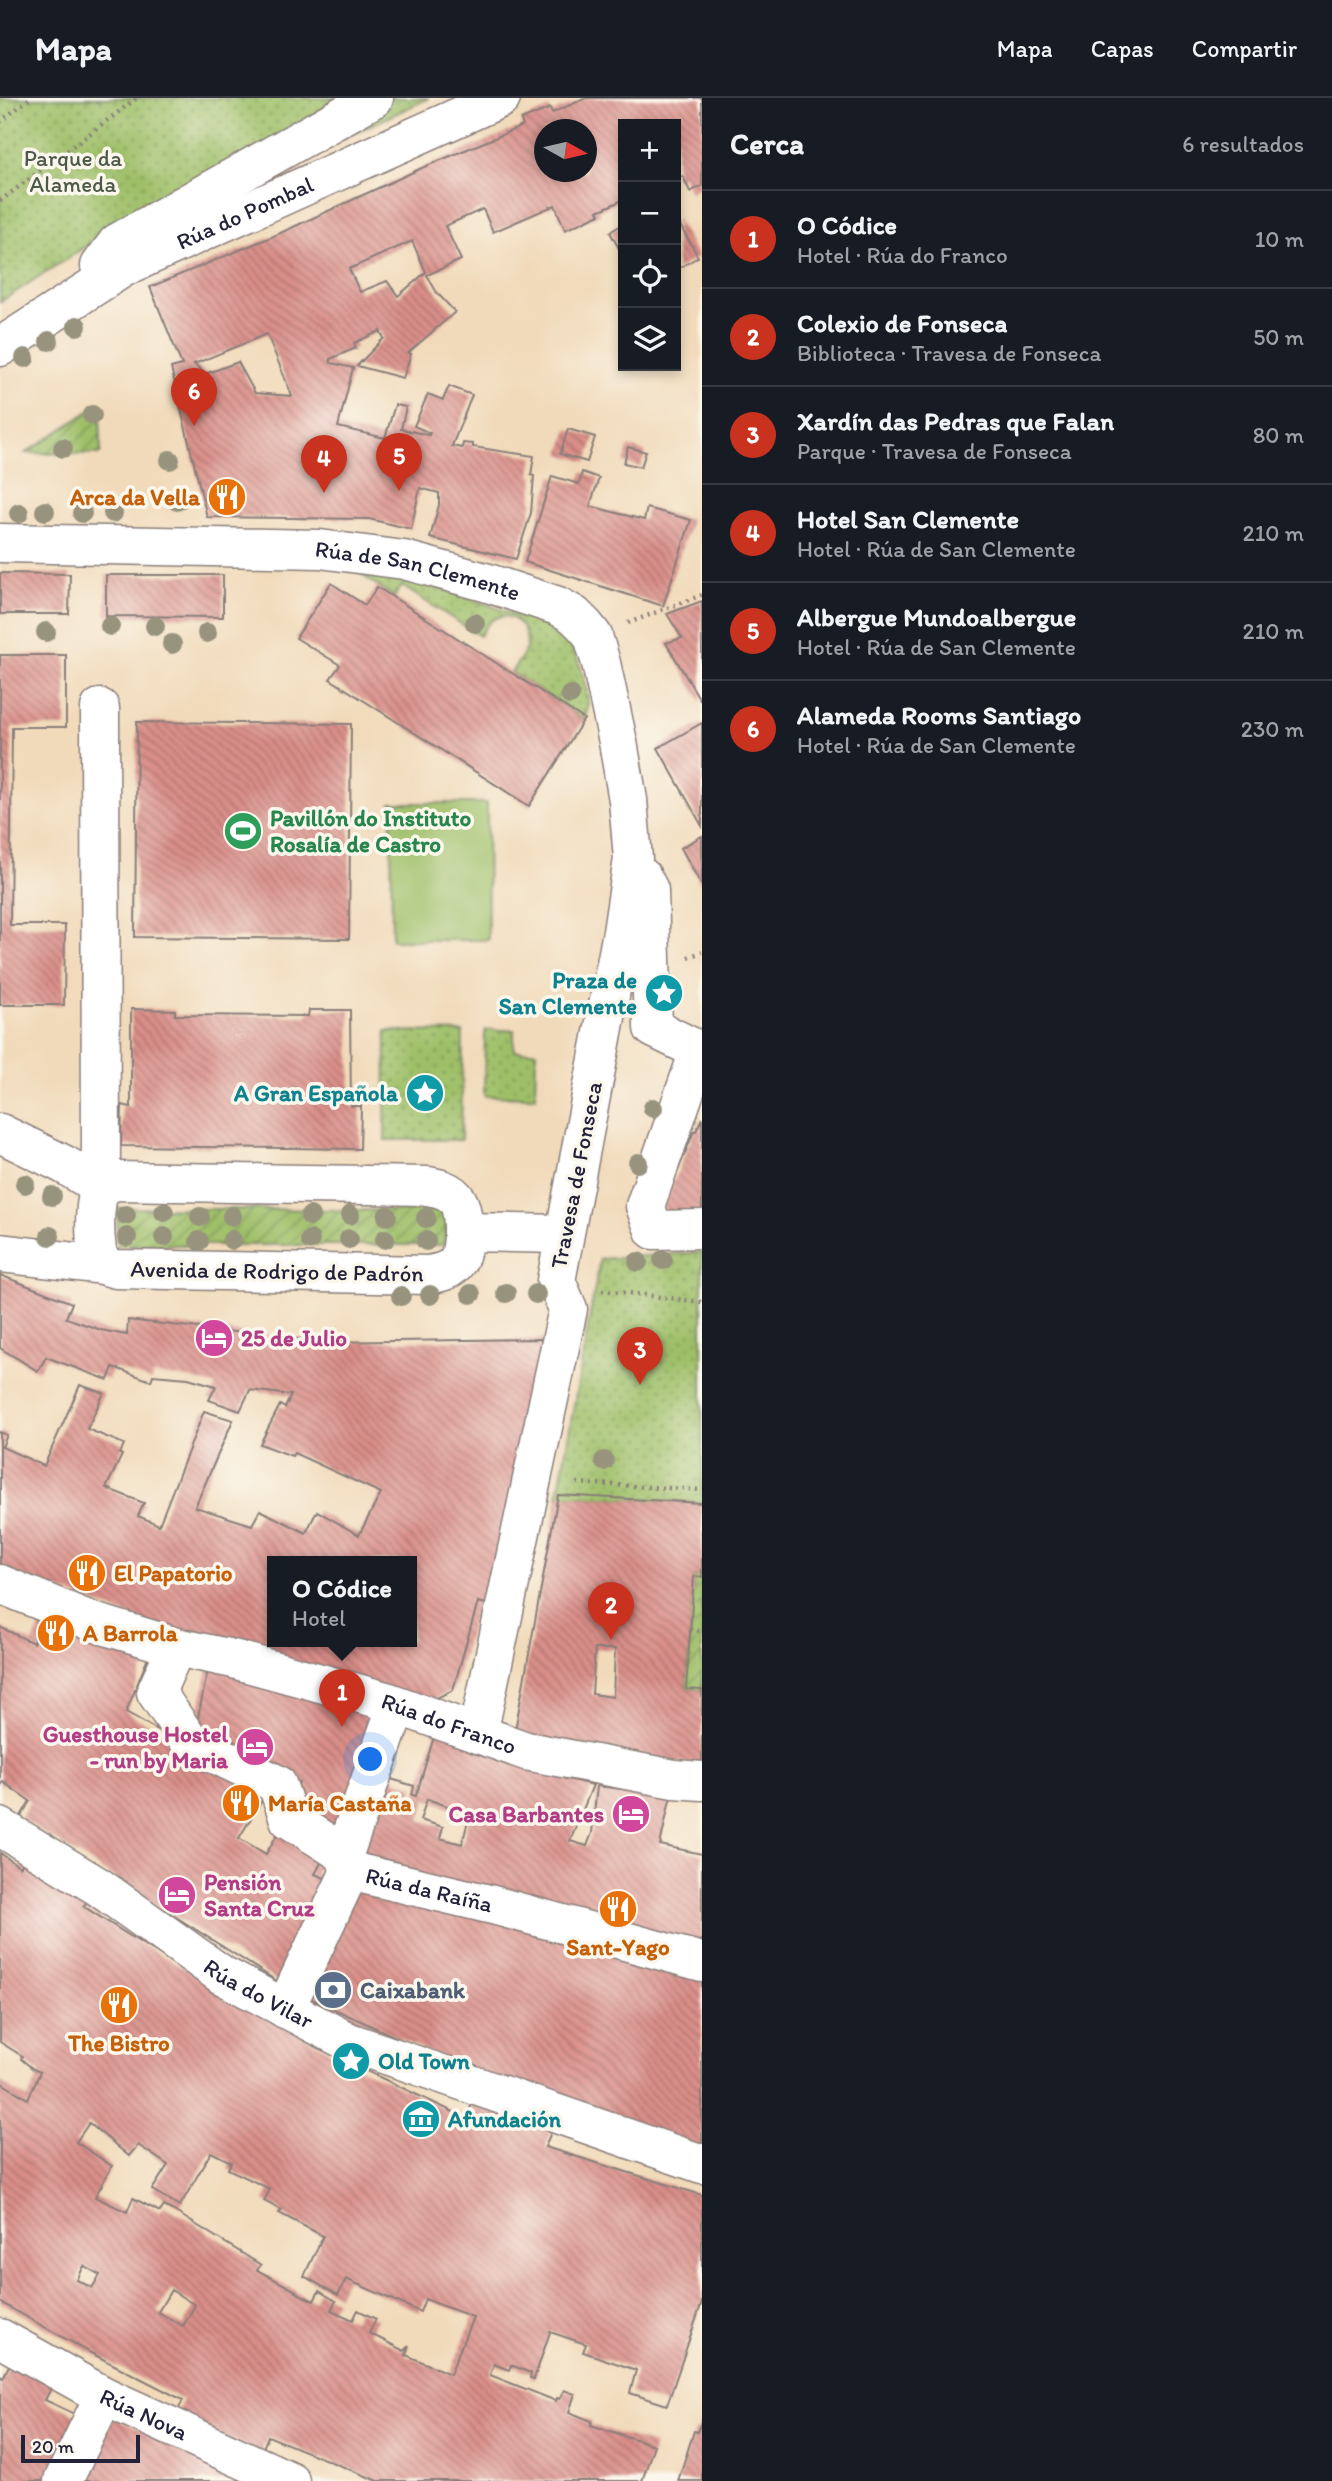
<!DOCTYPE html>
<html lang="es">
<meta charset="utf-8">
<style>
body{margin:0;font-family:Itim,sans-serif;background:#20242c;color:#f1f3f6}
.controls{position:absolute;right:21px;top:21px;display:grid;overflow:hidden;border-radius:0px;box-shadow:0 4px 10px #0003}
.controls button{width:63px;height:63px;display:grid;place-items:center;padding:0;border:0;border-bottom:2px solid #363941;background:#171b24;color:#f1f3f6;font:35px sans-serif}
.compass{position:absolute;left:534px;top:21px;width:63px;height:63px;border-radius:50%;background:#171b24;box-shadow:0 4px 10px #0003;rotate:98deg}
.scale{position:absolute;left:21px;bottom:18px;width:119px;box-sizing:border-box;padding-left:7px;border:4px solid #22223b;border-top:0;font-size:19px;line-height:24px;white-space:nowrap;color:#22223b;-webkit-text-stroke:5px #fbf7ec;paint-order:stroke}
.you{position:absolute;left:371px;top:1662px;width:24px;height:24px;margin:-18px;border:5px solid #fff;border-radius:50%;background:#1a73e8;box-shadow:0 0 0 10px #1a73e833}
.badge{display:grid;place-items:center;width:46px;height:46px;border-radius:50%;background:#c8321e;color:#fff;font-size:23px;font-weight:700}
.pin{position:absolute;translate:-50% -58px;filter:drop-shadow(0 2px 4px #0008)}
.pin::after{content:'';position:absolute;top:37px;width:24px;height:21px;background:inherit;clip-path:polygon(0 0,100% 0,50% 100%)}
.popup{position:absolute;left:267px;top:1458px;width:150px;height:91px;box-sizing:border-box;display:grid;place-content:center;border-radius:0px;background:#171b24;filter:drop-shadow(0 2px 5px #0005);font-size:23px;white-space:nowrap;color:#9ea1a6}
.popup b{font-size:26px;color:#f1f3f6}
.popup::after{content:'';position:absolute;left:50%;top:100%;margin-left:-14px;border:14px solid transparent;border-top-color:#171b24}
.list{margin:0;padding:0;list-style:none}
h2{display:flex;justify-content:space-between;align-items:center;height:91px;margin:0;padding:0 28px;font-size:30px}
h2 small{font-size:23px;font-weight:400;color:#9ea1a6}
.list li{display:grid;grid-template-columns:46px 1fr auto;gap:21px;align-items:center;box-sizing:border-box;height:98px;padding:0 28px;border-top:2px solid #363941}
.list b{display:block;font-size:26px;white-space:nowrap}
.list p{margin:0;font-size:23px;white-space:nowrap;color:#9ea1a6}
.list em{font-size:23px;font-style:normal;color:#9ea1a6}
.icon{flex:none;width:38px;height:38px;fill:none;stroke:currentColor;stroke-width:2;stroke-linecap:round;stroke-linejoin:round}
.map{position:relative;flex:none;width:702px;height:2383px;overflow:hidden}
header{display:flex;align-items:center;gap:42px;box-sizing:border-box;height:98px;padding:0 35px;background:#171b24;border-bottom:2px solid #363941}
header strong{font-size:33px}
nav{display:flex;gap:38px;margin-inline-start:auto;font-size:24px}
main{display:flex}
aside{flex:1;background:#171b24}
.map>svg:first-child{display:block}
.grass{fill:url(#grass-dots);stroke:#607052;stroke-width:2}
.garden{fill:url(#garden-furrows);stroke:#607052;stroke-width:2}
.pitch{fill:#9ebf68;stroke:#607052;stroke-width:2}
.building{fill:url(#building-back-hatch);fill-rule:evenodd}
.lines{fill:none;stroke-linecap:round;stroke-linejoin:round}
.minor-casing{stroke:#8a7e7a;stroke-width:41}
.path{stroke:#8a7e7a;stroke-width:4.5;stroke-dasharray:2 5;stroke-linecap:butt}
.minor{stroke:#fff;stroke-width:38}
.tree{fill:#97937d}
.labels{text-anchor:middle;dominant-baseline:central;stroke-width:7;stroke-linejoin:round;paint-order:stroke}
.park-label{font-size:23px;fill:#4d594b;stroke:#fbf7ec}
.street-label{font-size:23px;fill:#22223b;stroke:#fbf7ec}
.food-label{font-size:23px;font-weight:bold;fill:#c56008;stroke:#fbf7ec;text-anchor:start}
.leisure-label{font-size:23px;font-weight:bold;fill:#27864d;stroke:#fbf7ec;text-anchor:start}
.culture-label{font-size:23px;font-weight:bold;fill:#0d838f;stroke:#fbf7ec;text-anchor:end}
.hotel-label{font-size:23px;font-weight:bold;fill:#b23c85;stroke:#fbf7ec;text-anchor:start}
.service-label{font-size:23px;font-weight:bold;fill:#4e5e75;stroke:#fbf7ec;text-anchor:start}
</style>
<header>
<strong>Mapa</strong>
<nav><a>Mapa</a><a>Capas</a><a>Compartir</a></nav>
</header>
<main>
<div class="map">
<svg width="702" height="2383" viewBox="0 0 702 2383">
<defs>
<pattern id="grass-dots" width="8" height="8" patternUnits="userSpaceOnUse" patternTransform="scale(1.75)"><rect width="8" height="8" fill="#9ebf68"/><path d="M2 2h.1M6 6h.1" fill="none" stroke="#809b57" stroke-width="1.8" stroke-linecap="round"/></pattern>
<pattern id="garden-furrows" width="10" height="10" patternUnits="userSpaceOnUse" patternTransform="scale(1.75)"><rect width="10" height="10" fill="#9ebf68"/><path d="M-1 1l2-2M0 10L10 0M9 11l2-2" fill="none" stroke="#809b57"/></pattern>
<pattern id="building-back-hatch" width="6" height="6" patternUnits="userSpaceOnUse" patternTransform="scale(1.75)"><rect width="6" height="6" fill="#da8f89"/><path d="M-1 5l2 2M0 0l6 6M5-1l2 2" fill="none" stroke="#b07471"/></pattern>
</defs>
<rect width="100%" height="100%" fill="#fbf7ec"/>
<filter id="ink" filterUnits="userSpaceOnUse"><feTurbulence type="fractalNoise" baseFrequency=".0143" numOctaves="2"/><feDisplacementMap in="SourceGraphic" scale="14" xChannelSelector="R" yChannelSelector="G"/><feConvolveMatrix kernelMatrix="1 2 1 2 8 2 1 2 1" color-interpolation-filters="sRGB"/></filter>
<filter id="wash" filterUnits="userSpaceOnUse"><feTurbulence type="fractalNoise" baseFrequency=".00686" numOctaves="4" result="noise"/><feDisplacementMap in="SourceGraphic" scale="28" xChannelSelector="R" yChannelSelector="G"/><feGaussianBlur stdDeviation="1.57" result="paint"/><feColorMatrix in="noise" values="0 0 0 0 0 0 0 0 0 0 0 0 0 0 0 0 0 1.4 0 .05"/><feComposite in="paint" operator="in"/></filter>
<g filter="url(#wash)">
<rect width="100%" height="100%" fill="#f1daba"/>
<g class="grass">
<polygon points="0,0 429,0 183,115 94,143 0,204"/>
<path d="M352 470 428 486 552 529C556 533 561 536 565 541 579 556 595 603 584 621L511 574C516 567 523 559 526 550 530 535 516 514 499 519 489 521 484 531 480 538L402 488 394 499Z"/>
<polygon points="485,932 514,932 514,953 536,953 535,999 484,998"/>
<polygon points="386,933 463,934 461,1042 385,1042"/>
<polygon points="702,1154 702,1405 558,1397 600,1161"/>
</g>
<g class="garden">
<polygon points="100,306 101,354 98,356 26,355"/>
<polygon points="118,1110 441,1113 448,1120 444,1147 117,1147"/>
<polygon points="694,1478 702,1479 702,1592 686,1591"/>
</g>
<polygon class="pitch" points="391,705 487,705 488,842 392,842"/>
<g id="blocks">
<g class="building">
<path d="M586 0H702V88L690 94 683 78 676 81V26H623V102L598 113 600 116 565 132 555 107 493 134 483 111 445 128 461 162 427 177 437 195 455 214 408 255 411 256 403 280 357 268 384 240 380 233 354 245 356 250 330 261 331 265 353 270 338 329 385 340 395 307 406 309 401 331 429 337 430 335 414 328 428 296 443 302 449 288 472 297 452 348 462 350 463 345 473 346V349L534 358 531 377 534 378 531 415 516 461 430 440 439 407V395L420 390 411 431 369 421 207 419 171 270 182 267 150 189 276 137 424 69 523 28 521 22 550 10 552 15ZM544 32H586V74H544ZM412 143 426 174 398 198 387 183 360 194 349 171ZM267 236 292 298 255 295 238 264 205 276 194 266Z"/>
<polygon points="676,120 698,159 676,172"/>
<polygon points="623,126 623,158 610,134"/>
<polygon points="568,331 595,339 587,364 560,356"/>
<polygon points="628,349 646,354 641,369 624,365"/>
<polygon points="582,374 599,380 590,408 644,422 647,410 691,422 663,508 525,464 552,378 579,386"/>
<polygon points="0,475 70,476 69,516 0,516"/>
<polygon points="106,477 223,477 223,519 106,518"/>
<polygon points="331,485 365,507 377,489 584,621 529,708 330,581 340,567 296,540"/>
<polygon points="702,503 702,605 666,545 682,540 667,516"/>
<polygon points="0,557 66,557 66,629 12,629 10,827 65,827 64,907 0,907"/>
<polygon points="137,624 351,626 349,841 135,839"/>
<polygon points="702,625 702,728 658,650"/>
<polygon points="702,738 702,788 681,750"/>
<polygon points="131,911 175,912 175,917 308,918 309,912 350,912 351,1008 361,1008 360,1051 121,1048 122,1007 131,1009"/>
<polygon points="702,1020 702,1117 669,1116 663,1109 694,1033 696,1033"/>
<path d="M0 1177 72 1205 66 1220 101 1232 127 1237 128 1222 325 1244 544 1241 491 1507 478 1504 453 1592 431 1603 164 1531 0 1470V1334L7 1337 2 1349 44 1368 80 1287 104 1295 87 1331 124 1346 120 1356 122 1357 106 1390 144 1405 138 1418 159 1427 204 1313 233 1322 195 1409 252 1427 260 1412 306 1435 317 1413 359 1437 381 1395 294 1355 292 1358 260 1346 280 1307 285 1310 291 1297 250 1292 240 1313 209 1302 216 1288 188 1280 153 1277 151 1283 113 1269 108 1282 46 1259 38 1273 0 1250ZM272 1463H412V1543H272Z"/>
<path d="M558 1397 702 1405V1479L694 1478 686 1591 702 1592V1668L514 1638ZM595 1551H615L613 1599 592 1596Z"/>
<polygon points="48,1512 150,1555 126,1614 267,1694 239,1740 266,1756 282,1728 328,1752 315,1776 334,1784 283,1887 20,1720 30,1703 3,1684 0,1689 0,1529 33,1545"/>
<polygon points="209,1566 380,1614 344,1735 290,1713 299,1684 262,1666 194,1639"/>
<path d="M436 1632 550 1677 593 1687 570 1743 587 1748 592 1735 597 1688 671 1697 660 1747 702 1756V1853L352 1760 378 1677 414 1688 412 1697 416 1698ZM427 1701 470 1716 462 1746 440 1740 443 1729 420 1722Z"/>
<path d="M33 1754 97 1795 83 1808 144 1847 356 1968 466 2020 474 2001 553 2029 545 2049 702 2097V2204L667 2307 630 2295 636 2272 583 2254 586 2246 550 2234 534 2281 530 2280 531 2275 511 2267 509 2272 494 2266 490 2277 556 2303 557 2300 560 2301 564 2292 575 2296 569 2314 592 2323 591 2327 654 2347 642 2383H378L268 2338 261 2355 175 2318 183 2302 91 2255 0 2204V1984L28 2001 40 1974 33 1971 21 1961 22 1958 0 1944V1755L20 1769ZM89 2025 129 2058 138 2047 168 2067 152 2092 180 2108 211 2054 231 2064 228 2071 270 2091 264 2103 282 2112 279 2115 323 2138 304 2178 338 2197 346 2181 420 2214 425 2201 473 2219 450 2276 406 2257 409 2247 404 2253 369 2235 376 2221 358 2212 353 2222 331 2212 336 2203 319 2193 314 2203 295 2194 296 2193 257 2172 261 2167 174 2113 164 2108 160 2114 133 2100 127 2114 95 2099 112 2068 76 2044ZM84 2168 100 2177 92 2190 77 2182ZM171 2192 195 2207 183 2228 158 2214Z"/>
<polygon points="353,1786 702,1875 702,2052 451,1964 301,1896"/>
<polygon points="15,2255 58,2277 45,2302 77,2317 46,2383 0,2383 0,2278 3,2280"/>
<polygon points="109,2318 257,2383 78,2383"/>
<polygon points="702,2322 702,2383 678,2383 694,2333 697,2334"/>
</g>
</g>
</g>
<g filter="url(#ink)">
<use href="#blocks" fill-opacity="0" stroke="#8a7e7a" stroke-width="2"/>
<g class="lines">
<g class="minor-casing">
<g id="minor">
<polyline points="100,168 117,145 374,0"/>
<path id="s1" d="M0 249 124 169 501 0"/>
<path id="s2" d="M0 445 320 451 404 462 485 484 558 508 574 517 585 528 593 538 601 565 618 644 628 702 633 761 622 834 556 1183 568 1211 478 1636"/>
<polyline points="100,610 101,1089"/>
<polyline points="642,779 649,792 653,930 702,954"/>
<polyline points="699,953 645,1108 654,1132 702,1131"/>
<polyline points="0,1035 65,1067 101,1089"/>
<path d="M115 1083 428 1088C439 1090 450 1092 457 1102 465 1113 465 1150 458 1162 451 1173 439 1175 428 1177L116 1171 102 1167C93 1153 93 1103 101 1089Z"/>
<polyline points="463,1134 564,1136"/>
<polyline points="0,1155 102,1167"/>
<path id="s3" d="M0 1486 93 1524 176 1549 233 1561 386 1603 526 1653 674 1681 702 1683"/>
<path id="s4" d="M176 1549 156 1594 190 1644 277 1686 289 1721 344 1756 350 1773 493 1807 702 1864"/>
<path id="s5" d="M0 1729 99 1789 222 1877 349 1944 702 2066"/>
<polyline points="344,1756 397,1607"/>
<polyline points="285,1911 350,1773"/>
<path id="s6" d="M0 2240 104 2298 290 2383"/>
<polyline points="63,2383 104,2298"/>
</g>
</g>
<g class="path">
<polyline points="0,24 30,0"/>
<polyline points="0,103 137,0"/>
<polyline points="628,525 702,497"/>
<polyline points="688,859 702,854"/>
<polyline points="602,1192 702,1204"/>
<polyline points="577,1385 702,1392"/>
<polyline points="690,1532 702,1533"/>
</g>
<use href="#minor" class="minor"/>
</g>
<g class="tree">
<circle cx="77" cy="228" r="10"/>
<circle cx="49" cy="243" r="10"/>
<circle cx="25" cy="260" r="10"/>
<circle cx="92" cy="317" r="10"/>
<circle cx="63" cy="350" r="10"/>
<circle cx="170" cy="362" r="10"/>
<circle cx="177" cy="403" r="10"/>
<circle cx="45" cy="413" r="10"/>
<circle cx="19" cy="415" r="10"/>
<circle cx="82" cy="415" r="10"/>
<circle cx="113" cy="415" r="10"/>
<circle cx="475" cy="525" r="10"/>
<circle cx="110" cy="528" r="10"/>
<circle cx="155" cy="528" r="10"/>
<circle cx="46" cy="534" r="10"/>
<circle cx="207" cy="535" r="10"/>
<circle cx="172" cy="546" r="10"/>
<circle cx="570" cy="597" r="10"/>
<circle cx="653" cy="1010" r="10"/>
<circle cx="638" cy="1065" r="10"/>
<circle cx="25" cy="1086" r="10"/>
<circle cx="52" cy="1098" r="10"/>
<circle cx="164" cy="1114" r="10"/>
<circle cx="126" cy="1117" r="10"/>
<circle cx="350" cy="1117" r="10"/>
<circle cx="232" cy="1118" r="10"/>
<circle cx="310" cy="1118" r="10"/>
<circle cx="387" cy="1118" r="10"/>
<circle cx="200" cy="1119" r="10"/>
<circle cx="426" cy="1120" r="10"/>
<circle cx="50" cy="1138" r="10"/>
<circle cx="127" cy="1139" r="10"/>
<circle cx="164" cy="1139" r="10"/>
<circle cx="349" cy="1141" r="10"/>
<circle cx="385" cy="1141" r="10"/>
<circle cx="232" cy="1142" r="10"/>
<circle cx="310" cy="1142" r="10"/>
<circle cx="199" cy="1143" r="10"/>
<circle cx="426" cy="1143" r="10"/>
<circle cx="663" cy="1162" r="10"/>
<circle cx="638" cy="1164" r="10"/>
<circle cx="506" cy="1195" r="10"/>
<circle cx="471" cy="1196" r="10"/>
<circle cx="536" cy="1196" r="10"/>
<circle cx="430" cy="1197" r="10"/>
<circle cx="401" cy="1198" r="10"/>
<circle cx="604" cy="1363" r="10"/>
</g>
</g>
<defs>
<g id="restaurant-disc" transform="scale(2.0125)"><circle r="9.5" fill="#e8710a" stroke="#fbf7ec"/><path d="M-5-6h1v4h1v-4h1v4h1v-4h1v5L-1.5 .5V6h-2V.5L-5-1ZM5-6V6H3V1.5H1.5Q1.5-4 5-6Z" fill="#fff"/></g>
<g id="stadium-disc" transform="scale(2.0125)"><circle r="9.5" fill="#2e9e5b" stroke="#fbf7ec"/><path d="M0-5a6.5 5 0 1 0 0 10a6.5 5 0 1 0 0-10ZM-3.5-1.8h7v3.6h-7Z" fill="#fff"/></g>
<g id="sight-disc" transform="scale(2.0125)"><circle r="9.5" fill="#0f9aa8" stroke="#fbf7ec"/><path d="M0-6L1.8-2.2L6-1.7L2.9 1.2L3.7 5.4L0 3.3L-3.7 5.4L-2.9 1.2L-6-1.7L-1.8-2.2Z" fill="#fff"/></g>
<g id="hotel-disc" transform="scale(2.0125)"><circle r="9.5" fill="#d1479c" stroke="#fbf7ec"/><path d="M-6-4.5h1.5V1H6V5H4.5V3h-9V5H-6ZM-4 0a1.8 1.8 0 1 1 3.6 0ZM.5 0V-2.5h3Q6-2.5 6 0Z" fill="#fff"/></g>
<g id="bank-disc" transform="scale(2.0125)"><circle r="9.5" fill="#5c6f8a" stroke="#fbf7ec"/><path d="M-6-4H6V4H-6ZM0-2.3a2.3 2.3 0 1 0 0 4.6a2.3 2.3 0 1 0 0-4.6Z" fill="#fff"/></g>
<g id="museum-disc" transform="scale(2.0125)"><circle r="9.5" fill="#0f9aa8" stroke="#fbf7ec"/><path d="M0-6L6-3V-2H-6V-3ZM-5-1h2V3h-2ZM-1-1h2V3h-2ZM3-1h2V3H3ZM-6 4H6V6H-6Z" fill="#fff"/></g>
</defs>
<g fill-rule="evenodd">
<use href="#restaurant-disc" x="227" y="399"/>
<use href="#stadium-disc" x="243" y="733"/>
<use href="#sight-disc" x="664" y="895"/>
<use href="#sight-disc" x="425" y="995"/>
<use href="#hotel-disc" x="214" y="1240"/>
<use href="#restaurant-disc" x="87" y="1475"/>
<use href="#restaurant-disc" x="56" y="1535"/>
<use href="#hotel-disc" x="255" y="1649"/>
<use href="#restaurant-disc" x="241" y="1705"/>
<use href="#hotel-disc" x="631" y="1716"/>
<use href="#hotel-disc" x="177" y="1797"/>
<use href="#restaurant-disc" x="618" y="1811"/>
<use href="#bank-disc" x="333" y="1892"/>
<use href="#restaurant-disc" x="119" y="1907"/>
<use href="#sight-disc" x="351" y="1963"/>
<use href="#museum-disc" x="421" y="2021"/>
</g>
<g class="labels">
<g class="park-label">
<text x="73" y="60">Parque da<tspan x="73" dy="26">Alameda</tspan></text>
</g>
<g class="street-label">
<text stroke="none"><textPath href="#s1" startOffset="280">Rúa do Pombal</textPath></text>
<text stroke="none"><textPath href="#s2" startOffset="420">Rúa de San Clemente</textPath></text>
<text transform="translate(576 1077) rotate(-79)">Travesa de Fonseca</text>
<text transform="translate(277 1173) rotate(1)">Avenida de Rodrigo de Padrón</text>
<text stroke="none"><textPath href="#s3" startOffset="471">Rúa do Franco</textPath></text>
<text stroke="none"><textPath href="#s4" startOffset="408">Rúa da Raíña</textPath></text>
<text stroke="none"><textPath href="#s5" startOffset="308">Rúa do Vilar</textPath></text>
<text stroke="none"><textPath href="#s6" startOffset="163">Rúa Nova</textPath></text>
</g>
<g class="food-label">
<text x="200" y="399" text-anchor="end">Arca da Vella</text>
<text x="114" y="1475">El Papatorio</text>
<text x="83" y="1535">A Barrola</text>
<text x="268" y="1705">María Castaña</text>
<text x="618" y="1849" text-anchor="middle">Sant-Yago</text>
<text x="119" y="1945" text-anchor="middle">The Bistro</text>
</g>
<g class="leisure-label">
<text x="270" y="720">Pavillón do Instituto<tspan x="270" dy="26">Rosalía de Castro</tspan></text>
</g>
<g class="culture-label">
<text x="637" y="882">Praza de<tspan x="637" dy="26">San Clemente</tspan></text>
<text x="398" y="995">A Gran Española</text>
<text x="378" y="1963" text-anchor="start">Old Town</text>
<text x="448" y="2021" text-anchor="start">Afundación</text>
</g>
<g class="hotel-label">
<text x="241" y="1240">25 de Julio</text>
<text x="228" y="1636" text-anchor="end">Guesthouse Hostel<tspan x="228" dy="26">- run by Maria</tspan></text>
<text x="604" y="1716" text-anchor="end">Casa Barbantes</text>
<text x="204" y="1784">Pensión<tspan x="204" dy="26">Santa Cruz</tspan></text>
</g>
<g class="service-label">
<text x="360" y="1892">Caixabank</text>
</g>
</g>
</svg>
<div class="controls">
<button>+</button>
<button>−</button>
<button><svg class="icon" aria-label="locate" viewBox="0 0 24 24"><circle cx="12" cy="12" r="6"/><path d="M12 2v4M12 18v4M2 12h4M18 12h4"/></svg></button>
<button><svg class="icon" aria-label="layers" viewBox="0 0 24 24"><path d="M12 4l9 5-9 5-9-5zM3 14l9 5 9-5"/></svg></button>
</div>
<svg class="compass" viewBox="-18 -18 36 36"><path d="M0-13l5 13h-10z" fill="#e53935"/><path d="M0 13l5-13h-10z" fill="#9ea1a6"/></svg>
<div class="scale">20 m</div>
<div class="you"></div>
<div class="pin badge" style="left:342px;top:1629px">1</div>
<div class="popup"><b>O Códice</b>Hotel</div>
<div class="pin badge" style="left:611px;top:1542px">2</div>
<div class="pin badge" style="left:640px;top:1287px">3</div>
<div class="pin badge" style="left:324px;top:395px">4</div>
<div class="pin badge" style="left:399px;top:393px">5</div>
<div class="pin badge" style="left:194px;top:328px">6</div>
</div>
<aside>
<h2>Cerca<small>6 resultados</small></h2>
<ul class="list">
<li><span class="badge">1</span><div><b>O Códice</b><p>Hotel · Rúa do Franco</p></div><em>10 m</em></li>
<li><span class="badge">2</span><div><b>Colexio de Fonseca</b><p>Biblioteca · Travesa de Fonseca</p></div><em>50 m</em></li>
<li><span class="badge">3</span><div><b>Xardín das Pedras que Falan</b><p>Parque · Travesa de Fonseca</p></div><em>80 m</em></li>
<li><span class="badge">4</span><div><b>Hotel San Clemente</b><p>Hotel · Rúa de San Clemente</p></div><em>210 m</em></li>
<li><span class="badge">5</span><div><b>Albergue Mundoalbergue</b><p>Hotel · Rúa de San Clemente</p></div><em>210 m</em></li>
<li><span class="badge">6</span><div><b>Alameda Rooms Santiago</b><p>Hotel · Rúa de San Clemente</p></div><em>230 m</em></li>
</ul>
</aside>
</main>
